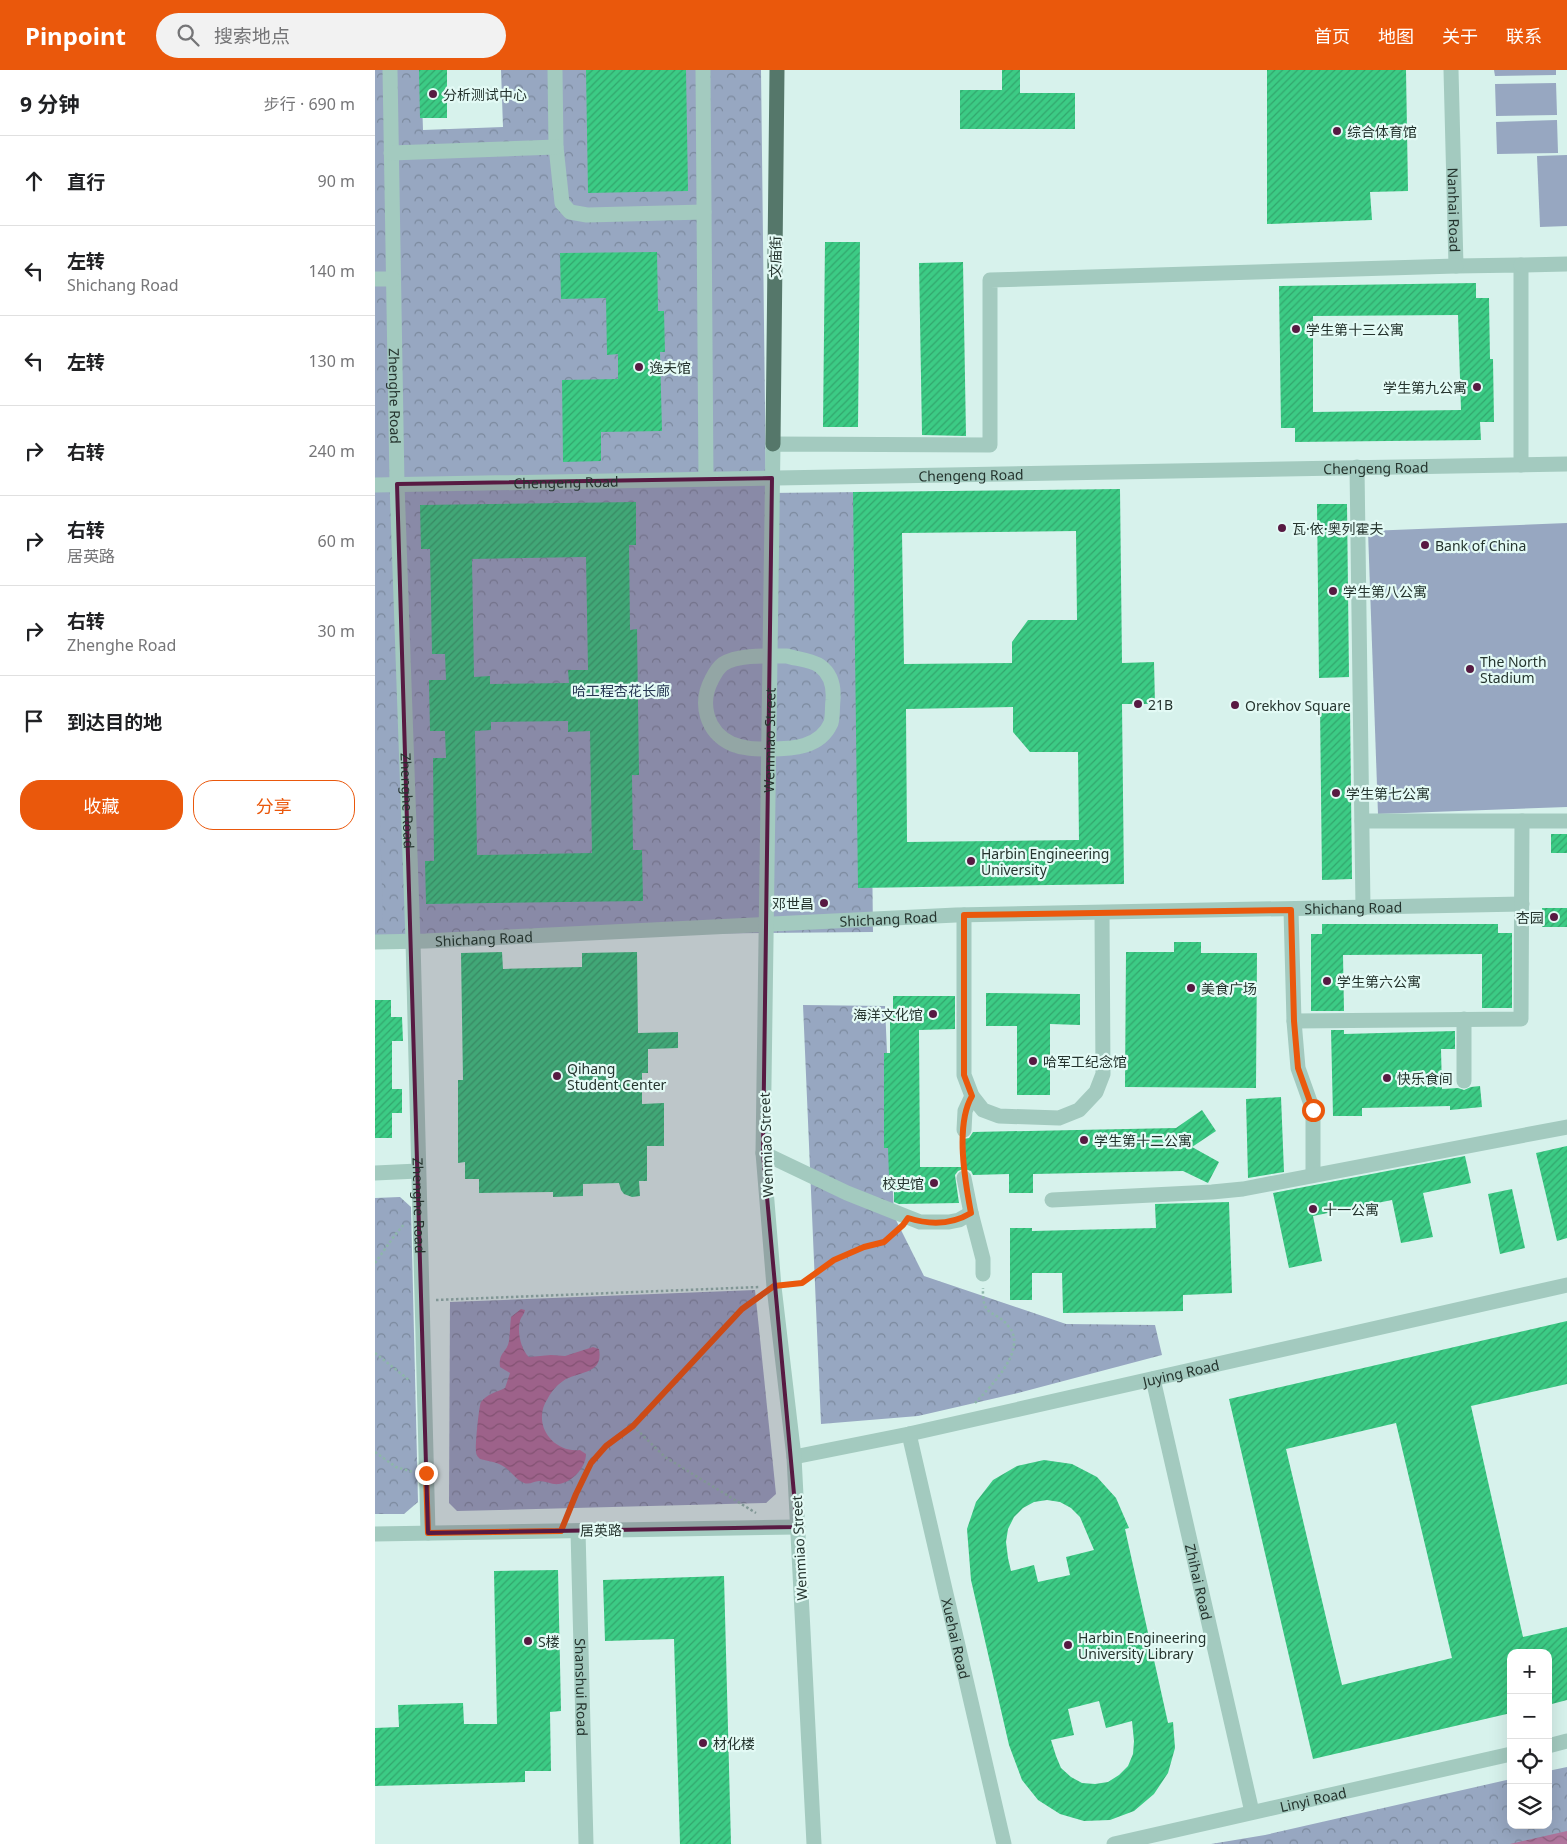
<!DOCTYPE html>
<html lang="zh">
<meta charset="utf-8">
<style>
body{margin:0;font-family:"Noto Sans","Noto Sans SC",sans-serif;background:#f2f2f2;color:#202124}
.controls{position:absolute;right:15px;bottom:15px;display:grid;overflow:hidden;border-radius:10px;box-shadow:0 5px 20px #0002}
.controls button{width:45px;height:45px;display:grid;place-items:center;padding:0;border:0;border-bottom:1px solid #e0e0e0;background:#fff;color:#202124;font:25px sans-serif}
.stop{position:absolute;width:15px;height:15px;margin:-11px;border:4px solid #ea580c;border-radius:50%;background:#fff}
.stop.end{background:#ea580c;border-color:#fff;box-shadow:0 1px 5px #0008}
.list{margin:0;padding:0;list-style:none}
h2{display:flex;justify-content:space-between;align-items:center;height:65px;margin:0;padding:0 20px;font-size:21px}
h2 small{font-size:16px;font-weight:400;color:#757577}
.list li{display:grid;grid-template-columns:32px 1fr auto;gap:15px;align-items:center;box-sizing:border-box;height:90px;padding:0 20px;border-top:1px solid #e0e0e0}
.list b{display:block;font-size:19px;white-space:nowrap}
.list p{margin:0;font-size:16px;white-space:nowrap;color:#757577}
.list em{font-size:16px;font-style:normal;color:#757577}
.actions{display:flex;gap:10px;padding:15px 20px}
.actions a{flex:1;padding:11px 0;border:1px solid #ea580c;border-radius:20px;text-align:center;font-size:18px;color:#ea580c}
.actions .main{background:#ea580c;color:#fff}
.icon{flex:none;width:28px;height:28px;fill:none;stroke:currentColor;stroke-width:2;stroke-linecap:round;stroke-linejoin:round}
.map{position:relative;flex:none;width:1192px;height:1774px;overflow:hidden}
header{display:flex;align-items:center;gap:30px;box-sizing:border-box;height:70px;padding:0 25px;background:#ea580c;color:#fff}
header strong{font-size:24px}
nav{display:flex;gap:28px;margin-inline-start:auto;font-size:18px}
.search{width:350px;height:45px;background:#f2f2f2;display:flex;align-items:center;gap:12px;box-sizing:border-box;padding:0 18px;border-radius:28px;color:#757577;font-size:19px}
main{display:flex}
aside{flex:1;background:#fff}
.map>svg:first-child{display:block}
.park{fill:url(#park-crowns)}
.pitch{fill:#97a7c1}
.water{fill:url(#water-waves)}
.building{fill:url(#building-hatch);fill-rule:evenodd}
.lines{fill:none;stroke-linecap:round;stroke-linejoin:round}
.path{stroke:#8db6aa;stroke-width:2.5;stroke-dasharray:2.5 2.5;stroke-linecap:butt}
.minor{stroke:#a3cabf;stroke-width:15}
.major{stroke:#55776a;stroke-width:15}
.route{stroke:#ea580c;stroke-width:6}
.marked{fill:#571a42;fill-opacity:0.2;stroke:#571a42;stroke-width:4;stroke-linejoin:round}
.poi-dot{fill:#571a42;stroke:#e3faf5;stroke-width:2}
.labels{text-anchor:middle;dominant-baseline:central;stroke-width:4.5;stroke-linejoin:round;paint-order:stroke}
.poi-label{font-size:14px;fill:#25342e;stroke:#e3faf5;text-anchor:start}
.street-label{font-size:14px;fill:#25342e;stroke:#e3faf5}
.park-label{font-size:14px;fill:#283854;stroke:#e3faf5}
</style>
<header>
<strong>Pinpoint</strong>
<div class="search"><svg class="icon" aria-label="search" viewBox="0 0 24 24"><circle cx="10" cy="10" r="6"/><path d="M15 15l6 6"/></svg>搜索地点</div>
<nav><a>首页</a><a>地图</a><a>关于</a><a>联系</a></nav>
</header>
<main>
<aside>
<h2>9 分钟<small>步行 · 690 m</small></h2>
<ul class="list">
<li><svg class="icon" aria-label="ahead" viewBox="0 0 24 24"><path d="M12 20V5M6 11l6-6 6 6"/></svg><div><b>直行</b></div><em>90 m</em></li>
<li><svg class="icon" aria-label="left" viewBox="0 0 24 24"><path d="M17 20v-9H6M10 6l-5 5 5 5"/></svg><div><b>左转</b><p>Shichang Road</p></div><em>140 m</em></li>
<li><svg class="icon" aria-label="left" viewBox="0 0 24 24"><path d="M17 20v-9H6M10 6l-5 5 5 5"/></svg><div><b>左转</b></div><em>130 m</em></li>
<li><svg class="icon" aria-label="right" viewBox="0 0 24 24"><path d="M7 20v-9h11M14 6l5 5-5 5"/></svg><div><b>右转</b></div><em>240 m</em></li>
<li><svg class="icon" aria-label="right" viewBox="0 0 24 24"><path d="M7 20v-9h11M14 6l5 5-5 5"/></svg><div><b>右转</b><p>居英路</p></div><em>60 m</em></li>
<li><svg class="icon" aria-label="right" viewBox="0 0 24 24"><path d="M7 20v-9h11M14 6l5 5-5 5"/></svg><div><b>右转</b><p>Zhenghe Road</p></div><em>30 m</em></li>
<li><svg class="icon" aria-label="arrive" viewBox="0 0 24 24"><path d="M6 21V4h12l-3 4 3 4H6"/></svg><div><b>到达目的地</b></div></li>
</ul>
<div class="actions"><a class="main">收藏</a><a>分享</a></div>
</aside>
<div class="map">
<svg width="1192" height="1774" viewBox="0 0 1192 1774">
<defs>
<pattern id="park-crowns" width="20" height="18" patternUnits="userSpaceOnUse" patternTransform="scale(1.25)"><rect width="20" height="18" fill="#97a7c1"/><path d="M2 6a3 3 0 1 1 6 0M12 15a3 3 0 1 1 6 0" fill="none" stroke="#7b899d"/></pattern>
<pattern id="water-waves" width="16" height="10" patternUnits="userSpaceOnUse" patternTransform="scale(1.25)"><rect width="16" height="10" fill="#b0759d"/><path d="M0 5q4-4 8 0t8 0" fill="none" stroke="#8f6180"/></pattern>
<pattern id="building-hatch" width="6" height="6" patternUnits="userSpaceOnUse" patternTransform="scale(1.25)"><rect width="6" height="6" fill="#3ccb85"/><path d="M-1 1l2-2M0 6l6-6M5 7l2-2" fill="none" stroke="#32a66d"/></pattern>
</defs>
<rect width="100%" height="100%" fill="#d7f2ec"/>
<g class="park">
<polygon points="0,0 46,0 48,60 128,57 126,0 386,0 391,423 493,422 498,862 0,867"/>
<polygon points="428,935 510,936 519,1146 549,1206 691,1254 780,1255 787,1285 643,1323 543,1346 446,1354"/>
<polygon points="25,1127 36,1137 43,1432 29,1444 0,1444 0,1128"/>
<polygon points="380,1220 401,1424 391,1433 82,1441 74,1433 75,1232"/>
<polygon points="1192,1697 1192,1774 836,1774 890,1765 1136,1709 1136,1755 1173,1755 1173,1701"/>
</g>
<g class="pitch">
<polygon points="1119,0 1181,0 1181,5 1120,6"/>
<polygon points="1181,13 1182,45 1121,46 1120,14"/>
<polygon points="1182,50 1183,83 1122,84 1121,52"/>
<polygon points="1192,85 1192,156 1165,157 1162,86"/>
<polygon points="1192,453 1192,737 1003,744 993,461"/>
<polygon points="0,578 8,853 0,854"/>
</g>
<g class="water">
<path d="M146 1239 150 1240C149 1245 146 1247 145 1251 142 1262 146 1280 154 1287L176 1285 190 1286 218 1277 224 1279C229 1305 203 1301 188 1311 182 1315 176 1322 173 1328 156 1353 177 1383 205 1380L211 1384C211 1398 197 1412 184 1414 177 1415 171 1411 164 1411 159 1411 155 1415 149 1413 142 1410 137 1403 131 1398 123 1392 113 1391 105 1389 103 1387 101 1385 101 1382 100 1376 104 1335 106 1332 112 1324 122 1322 130 1318L135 1303 125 1297C123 1282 132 1283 134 1271 135 1264 135 1255 136 1247Z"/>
<polygon points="1192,1761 1192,1774 1135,1774"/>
</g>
<g class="building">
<polygon points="44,0 72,0 72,48 45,48"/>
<polygon points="211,0 311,0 313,121 213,123"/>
<polygon points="627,0 645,0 645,23 700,23 700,59 585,59 585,20 627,20"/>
<polygon points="892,0 1031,0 1033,121 995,122 997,150 892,154"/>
<polygon points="450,172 485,172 483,357 448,357"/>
<polygon points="282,182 283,241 289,241 290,282 285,282 287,361 226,362 226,391 188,392 187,310 243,309 243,284 232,285 231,228 186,229 185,183"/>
<polygon points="588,192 591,366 547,365 544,193"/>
<path d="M1101 213V228H1114L1115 289H1118L1119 352H1105L1106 370 920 372V358H906L904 216ZM1083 245 1086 340 938 342V246Z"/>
<path d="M745 419 747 593 779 592 780 634H747L749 814 483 818 478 422ZM701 461 702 550H653L637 572V593L529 594 527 463ZM638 637V662L655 682H703L704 770 532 772 531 639Z"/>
<path d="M261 432V475H254L255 560 262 559 264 705H257L258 780H267L268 831 51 834 50 791H59L58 688H71L70 661H55L54 610H71L70 584H57L55 479H46L45 435ZM211 487 213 600H193L194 613 115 614V606L99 607 97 489ZM193 651V662L215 661 217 783 102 785 100 661 116 660V652Z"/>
<polygon points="942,434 972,434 974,607 944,608"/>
<polygon points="945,636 975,636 977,809 947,810"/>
<rect x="1176" y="764" width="16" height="19"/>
<rect x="1167" y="838" width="25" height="19"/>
<polygon points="947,854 1123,854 1123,863 1137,863 1137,938 1107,938 1107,884 968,885 969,941 936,941 936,864 947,864"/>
<polygon points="799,872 826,872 826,883 882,883 881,1018 750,1017 751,882 799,882"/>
<polygon points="127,882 128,899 207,897 207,883 262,882 263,963 303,962 303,978 273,979 273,1003 267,1003 267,1034 289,1033 289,1076 272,1076 272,1111 264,1111 265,1126 257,1127 249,1124 246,1120 244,1113 208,1114 208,1126 178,1127 178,1122 104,1123 104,1109 90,1109 90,1092 83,1093 83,1010 88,1010 86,883"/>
<polygon points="611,923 705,924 705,955 675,954 675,1025 642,1025 642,956 611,956"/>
<polygon points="518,926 580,926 580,959 544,960 545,1097 588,1097 588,1099 583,1101 580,1105 584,1133 524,1134 519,1132 519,1107 514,1107 513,1078 509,1078 509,983 515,983 515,950 518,950"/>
<polygon points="0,930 16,930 16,947 27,947 28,971 17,971 17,1019 27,1019 27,1043 17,1043 17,1068 0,1068"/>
<polygon points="956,960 969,960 969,964 1080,961 1080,979 1066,979 1067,1019 1083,1018 1089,1020 1096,1017 1105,1016 1107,1037 1075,1040 1075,1036 987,1038 987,1046 958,1046"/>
<polygon points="906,1027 909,1102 873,1108 871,1029"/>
<polygon points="827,1040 841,1061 817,1077 844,1092 833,1113 808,1101 658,1104 658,1123 634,1123 634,1104 598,1105 596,1101 590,1099 589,1069 594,1068 598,1062 801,1058"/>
<polygon points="1192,1076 1192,1168 1182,1171 1161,1083"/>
<polygon points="1090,1086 1096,1113 1048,1123 1058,1167 1026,1173 1017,1130 938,1146 947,1191 914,1198 898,1123"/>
<polygon points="1137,1119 1150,1178 1125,1184 1113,1124"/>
<polygon points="854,1132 857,1223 808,1225 808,1241 688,1243 687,1203 657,1203 657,1230 635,1230 635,1158 657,1158 657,1161 781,1158 780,1134"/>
<path d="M1192 1251V1314L1096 1336 1148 1567 1192 1557V1630L1173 1635V1583H1136V1643L938 1689 854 1329ZM1021 1353 1077 1588 967 1615 911 1379Z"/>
<path d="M669 1390 697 1394 722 1407 741 1428 754 1458 750 1459 793 1653 798 1652 800 1678 793 1703 779 1724 759 1741 735 1750 709 1751 685 1744 663 1730 647 1710 634 1675 596 1510 592 1459 601 1432 618 1410 642 1396ZM672 1430 685 1432 696 1438 705 1447 719 1480 691 1487 695 1505 663 1512 659 1495 636 1501 633 1488 631 1472 633 1459 639 1447 648 1438 659 1432ZM724 1631 731 1658 757 1651 759 1671 758 1684 753 1696 744 1705 733 1712 720 1714 707 1713 696 1707 686 1698 681 1686 676 1670 699 1665 693 1639Z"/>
<polygon points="183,1500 186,1641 175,1642 176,1701 150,1701 150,1712 0,1716 0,1658 24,1657 23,1635 88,1633 89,1654 122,1654 119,1501"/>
<polygon points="349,1506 356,1774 305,1774 299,1569 230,1571 228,1510"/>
</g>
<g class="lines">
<g class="path">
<polyline points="589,1074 589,1094"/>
<polyline points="0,1193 20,1165 30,1153"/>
<polyline points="413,1216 427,1213 465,1186 509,1172 524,1159"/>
<polyline points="61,1230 385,1217"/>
<polyline points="0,1283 34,1310"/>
<path d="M600 1333C615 1317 653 1280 634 1257 620 1238 607 1250 608 1218"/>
<polyline points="258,1356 290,1387 381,1443"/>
<polyline points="0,1382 21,1397 38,1402"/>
<polyline points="192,1446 216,1393 231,1376 258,1356 286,1327 353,1252 367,1239 386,1226"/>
</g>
<g class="minor">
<path id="s1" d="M15 0 22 414 38 871 53 1463"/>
<polyline points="180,0 181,77 187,133 195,142 212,145 329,142"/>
<polyline points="328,0 331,409"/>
<path id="s2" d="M1076 0 1081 196 1146 195V395"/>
<polyline points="16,83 181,77"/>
<polyline points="1146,195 1192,194"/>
<polyline points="0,209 18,209"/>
<polyline points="982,397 988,838"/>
<path id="s3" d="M0 415 1192 394"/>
<path d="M412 586C422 589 437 590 445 596 456 604 459 617 458 630 457 637 458 646 456 653 445 678 417 679 394 679 380 679 369 679 357 674 331 662 324 633 337 609 339 605 344 597 348 594 363 584 395 586 412 586Z"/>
<polyline points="987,751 1147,751"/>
<polyline points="916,840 919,951 923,998 938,1040 938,1105"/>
<polyline points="589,845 589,1005 597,1026 608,1040 624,1046 684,1048 704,1040 721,1022 728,1004 727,843"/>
<path id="s4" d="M0 872 51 871 581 845 1147 834"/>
<polyline points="1089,949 1089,1011"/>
<polyline points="919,951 1146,949 1147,751 1192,751"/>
<polyline points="589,1060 590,1041 597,1026"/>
<polyline points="388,1083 472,1123 545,1152 574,1152 584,1150 596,1143"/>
<polyline points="0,1103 43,1101"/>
<polyline points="589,1108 596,1143 608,1189 608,1204"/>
<polyline points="677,1130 837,1122 868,1119 1192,1057"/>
<path id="s5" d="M778 1309 877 1742"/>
<path id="s6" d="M534 1364 629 1774"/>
<path id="s7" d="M419 1387 534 1364 1192 1215"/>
<path id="s8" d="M203 1461 211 1774"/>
<polyline points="0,1464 422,1457"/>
<polyline points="1173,1676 1192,1671"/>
<path id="s9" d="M439 1774 419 1387 399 1217 388 1083 398 374 615 375V210L1081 196"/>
<path id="s10" d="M739 1774 1136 1684"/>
</g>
<polyline class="major" points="398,374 402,0"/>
</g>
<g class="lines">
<path class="route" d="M51 1403 53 1463 186 1461 201 1424 216 1393 231 1376 258 1356 367 1239 399 1216 427 1213 459 1190 489 1177 509 1172 528 1155 533 1148C555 1155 576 1155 596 1143 590 1111 580 1055 597 1026L589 1005V845L916 840 919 951 923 998 938 1040"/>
</g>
<path class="marked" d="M397 408 388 1083 422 1457 53 1463 22 414Z"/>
<g class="poi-dot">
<circle cx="58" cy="24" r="5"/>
<circle cx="962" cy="61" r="5"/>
<circle cx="921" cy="259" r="5"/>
<circle cx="264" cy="297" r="5"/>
<circle cx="1102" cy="317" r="5"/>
<circle cx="907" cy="458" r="5"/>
<circle cx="1050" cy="475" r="5"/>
<circle cx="958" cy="521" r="5"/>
<circle cx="1095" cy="599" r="5"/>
<circle cx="763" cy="634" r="5"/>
<circle cx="860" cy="635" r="5"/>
<circle cx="961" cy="723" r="5"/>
<circle cx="596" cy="791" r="5"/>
<circle cx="449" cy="833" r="5"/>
<circle cx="1179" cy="847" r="5"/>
<circle cx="952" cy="911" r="5"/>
<circle cx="816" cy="918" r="5"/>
<circle cx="558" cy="944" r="5"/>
<circle cx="658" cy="991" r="5"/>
<circle cx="182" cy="1006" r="5"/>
<circle cx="1012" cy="1008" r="5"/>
<circle cx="709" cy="1070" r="5"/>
<circle cx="559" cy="1113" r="5"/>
<circle cx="938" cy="1139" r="5"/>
<circle cx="153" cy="1571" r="5"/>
<circle cx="693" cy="1575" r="5"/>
<circle cx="328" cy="1673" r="5"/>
</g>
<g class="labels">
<g class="poi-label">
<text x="68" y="24">分析测试中心</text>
<text x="972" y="61">综合体育馆</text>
<text x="931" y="259">学生第十三公寓</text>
<text x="274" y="297">逸夫馆</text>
<text x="1092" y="317" text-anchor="end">学生第九公寓</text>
<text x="917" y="458">瓦·依·奥列霍夫</text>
<text x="1060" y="475">Bank of China</text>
<text x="968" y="521">学生第八公寓</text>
<text x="1105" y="591">The North<tspan x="1105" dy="16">Stadium</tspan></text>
<text x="773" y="634">21B</text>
<text x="870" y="635">Orekhov Square</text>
<text x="971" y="723">学生第七公寓</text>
<text x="606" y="783">Harbin Engineering<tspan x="606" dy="16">University</tspan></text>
<text x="439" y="833" text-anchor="end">邓世昌</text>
<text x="1169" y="847" text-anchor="end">杏园</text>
<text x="962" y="911">学生第六公寓</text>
<text x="826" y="918">美食广场</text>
<text x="548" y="944" text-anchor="end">海洋文化馆</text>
<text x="668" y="991">哈军工纪念馆</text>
<text x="192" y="998">Qihang<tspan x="192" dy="16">Student Center</tspan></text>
<text x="1022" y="1008">快乐食间</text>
<text x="719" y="1070">学生第十二公寓</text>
<text x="549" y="1113" text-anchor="end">校史馆</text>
<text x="948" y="1139">十一公寓</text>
<text x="703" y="1567">Harbin Engineering<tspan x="703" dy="16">University Library</tspan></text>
<text x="163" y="1571">S楼</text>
<text x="338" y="1673">材化楼</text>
</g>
<g class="street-label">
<text stroke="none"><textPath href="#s2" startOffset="140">Nanhai Road</textPath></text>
<text transform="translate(400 187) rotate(-89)">文庙街</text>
<text stroke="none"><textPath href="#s1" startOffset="326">Zhenghe Road</textPath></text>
<text stroke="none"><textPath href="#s3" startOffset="1001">Chengeng Road</textPath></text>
<text stroke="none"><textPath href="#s3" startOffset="596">Chengeng Road</textPath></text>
<text stroke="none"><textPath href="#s3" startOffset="191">Chengeng Road</textPath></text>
<text stroke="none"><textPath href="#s9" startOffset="1106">Wenmiao Street</textPath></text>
<text stroke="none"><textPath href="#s1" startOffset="731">Zhenghe Road</textPath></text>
<text stroke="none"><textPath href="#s4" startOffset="979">Shichang Road</textPath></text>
<text stroke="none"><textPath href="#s4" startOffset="514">Shichang Road</textPath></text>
<text stroke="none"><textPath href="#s4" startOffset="109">Shichang Road</textPath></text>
<text transform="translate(391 1075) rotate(-92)">Wenmiao Street</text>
<text stroke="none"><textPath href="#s1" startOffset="1136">Zhenghe Road</textPath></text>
<text stroke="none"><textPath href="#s7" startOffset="396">Juying Road</textPath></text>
<text transform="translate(226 1460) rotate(-1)">居英路</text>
<text transform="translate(424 1478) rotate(-93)">Wenmiao Street</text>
<text stroke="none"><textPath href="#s5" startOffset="208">Zhihai Road</textPath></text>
<text stroke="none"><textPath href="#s6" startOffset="210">Xuehai Road</textPath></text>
<text stroke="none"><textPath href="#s8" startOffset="156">Shanshui Road</textPath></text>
<text stroke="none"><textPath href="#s10" startOffset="204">Linyi Road</textPath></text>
</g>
<g class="park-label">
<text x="246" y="620">哈工程杏花长廊</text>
</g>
</g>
</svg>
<div class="controls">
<button>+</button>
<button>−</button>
<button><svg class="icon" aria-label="locate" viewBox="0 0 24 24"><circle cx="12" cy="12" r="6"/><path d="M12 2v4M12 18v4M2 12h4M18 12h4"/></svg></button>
<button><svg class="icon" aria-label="layers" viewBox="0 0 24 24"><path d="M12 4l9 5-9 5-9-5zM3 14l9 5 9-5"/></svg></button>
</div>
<div class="stop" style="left:938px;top:1040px"></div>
<div class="stop end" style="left:51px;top:1403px"></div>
</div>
</main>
